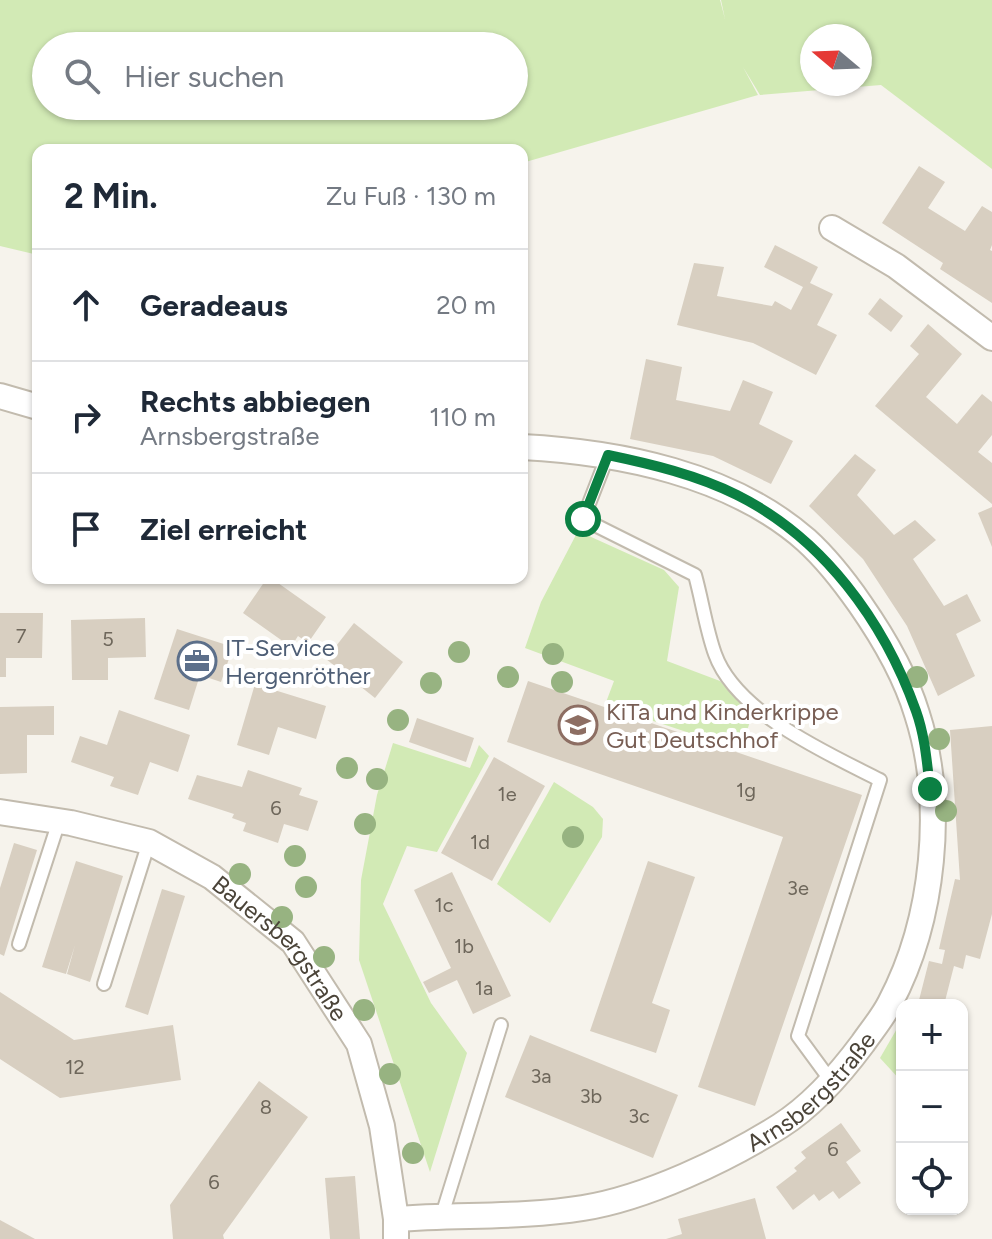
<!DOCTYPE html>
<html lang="de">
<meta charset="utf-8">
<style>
body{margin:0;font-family:Figtree,sans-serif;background:#f2f2f3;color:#1f2937}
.controls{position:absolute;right:24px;bottom:24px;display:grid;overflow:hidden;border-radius:16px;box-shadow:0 2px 6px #0004}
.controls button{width:72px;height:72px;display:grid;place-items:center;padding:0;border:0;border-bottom:2px solid #e0e1e3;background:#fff;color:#1f2937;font:40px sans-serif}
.compass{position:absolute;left:800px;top:24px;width:72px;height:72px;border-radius:50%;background:#fff;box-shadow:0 2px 6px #0004;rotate:289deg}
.stop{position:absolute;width:24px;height:24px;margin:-18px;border:6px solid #0b8043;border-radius:50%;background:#fff}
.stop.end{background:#0b8043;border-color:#fff;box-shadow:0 2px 8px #0008}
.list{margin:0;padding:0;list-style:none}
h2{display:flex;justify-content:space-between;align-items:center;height:104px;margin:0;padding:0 32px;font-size:34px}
h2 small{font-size:26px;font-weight:400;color:#747a83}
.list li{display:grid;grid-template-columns:52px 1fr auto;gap:24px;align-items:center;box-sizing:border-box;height:112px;padding:0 32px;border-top:2px solid #e0e1e3}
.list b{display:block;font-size:30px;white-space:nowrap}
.list p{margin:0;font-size:26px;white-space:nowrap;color:#747a83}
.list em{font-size:26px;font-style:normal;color:#747a83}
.icon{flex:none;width:44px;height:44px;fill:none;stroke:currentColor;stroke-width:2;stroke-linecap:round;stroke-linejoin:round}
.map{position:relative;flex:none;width:992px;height:1239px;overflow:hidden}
.search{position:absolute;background:#fff;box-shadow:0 2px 6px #0004;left:32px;top:32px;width:496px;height:88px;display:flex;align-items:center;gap:20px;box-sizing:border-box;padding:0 28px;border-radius:44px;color:#747a83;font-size:30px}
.panel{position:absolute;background:#fff;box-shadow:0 2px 6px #0004;left:32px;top:144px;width:496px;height:440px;border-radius:16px}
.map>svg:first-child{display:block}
.green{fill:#d2eab5;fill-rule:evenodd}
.building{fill:#d8cfc1}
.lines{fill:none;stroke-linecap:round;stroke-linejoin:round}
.service-casing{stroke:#c2bbae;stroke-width:16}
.minor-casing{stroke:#c2bbae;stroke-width:28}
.service{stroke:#fff;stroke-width:12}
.minor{stroke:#fff;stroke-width:24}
.tree{fill:#97b381}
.route{stroke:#0b8043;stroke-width:10}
.labels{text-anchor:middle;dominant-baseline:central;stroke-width:8;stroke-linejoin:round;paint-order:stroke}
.number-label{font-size:20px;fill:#6e675b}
.service-label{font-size:24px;fill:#4e5e75;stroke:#fff;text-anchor:start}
.education-label{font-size:24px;fill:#785e54;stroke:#fff;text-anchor:start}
.street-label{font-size:24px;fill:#4b4439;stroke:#fff}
</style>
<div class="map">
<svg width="992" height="1239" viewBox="0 0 992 1239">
<rect width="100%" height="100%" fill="#f6f3ec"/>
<g class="green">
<path d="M0 0H720L725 19 721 0H992V169L881 85 760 95 743 67 758 95 522 163V150H38V255L0 246ZM812 36H860V84H812ZM46 46H514V106H46Z"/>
<polygon points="578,531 664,570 679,587 667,661 720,681 752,715 741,750 605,705 614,681 525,648 541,602"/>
<polygon points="393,743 470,768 479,745 489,756 437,852 407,846 383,904 431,1003 467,1053 430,1172 359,960 361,880 377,795"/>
<polygon points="554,782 593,807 603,819 602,837 550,923 497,884"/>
<polygon points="902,1020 902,1082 880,1058"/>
</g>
<g class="building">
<polygon points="919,166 945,182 928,208 965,231 982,206 992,212 992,245 990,250 992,251 992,303 940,269 943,263 882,223"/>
<polygon points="775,245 818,267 810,283 833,294 817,325 837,335 816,375 753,343 677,325 694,263 724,267 717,296 772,306 775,301 791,310 803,287 764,267"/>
<polygon points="880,298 903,316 891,332 868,314"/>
<polygon points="928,324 962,354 926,397 957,424 982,394 992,402 992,435 978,452 992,463 992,504 875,406 919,354 910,346"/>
<polygon points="646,359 682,367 676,400 730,411 743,380 773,392 759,424 793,441 771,484 713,456 630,439"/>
<polygon points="855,454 876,470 857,495 894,535 915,520 936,540 913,559 944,606 967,594 981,621 956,634 975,676 938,696 907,626 863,559 809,506"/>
<polygon points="992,507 992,547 978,513"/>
<polygon points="267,578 271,578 326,617 308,643 298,636 291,647 243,613"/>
<polygon points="0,613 43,613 42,658 6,658 6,677 0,677"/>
<polygon points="145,618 146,657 108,658 108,680 72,680 71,620"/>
<polygon points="354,623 403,662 375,698 326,659"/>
<polygon points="177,629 233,647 221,682 200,675 189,710 154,699"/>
<polygon points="528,681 862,795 755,1106 698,1087 783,837 507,742"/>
<polygon points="255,684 326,706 316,739 278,727 269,755 237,745"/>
<polygon points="54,706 54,735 27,735 27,773 0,774 0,707"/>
<polygon points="119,710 190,735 178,772 150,762 138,795 110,786 114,777 71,762 80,736 107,745"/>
<polygon points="417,718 474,738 466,762 409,742"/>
<polygon points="992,726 992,914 980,959 966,955 963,969 954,966 944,1005 918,1004 929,961 942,964 945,950 939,949 955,879 960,880 950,730"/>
<polygon points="494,757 545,786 492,881 441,853"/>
<polygon points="248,770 302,788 299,795 318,801 308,831 284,824 278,843 243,831 246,823 232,818 234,814 188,799 197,775 242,787"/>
<polygon points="14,843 37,850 4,956 0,954 0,888"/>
<polygon points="76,861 123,876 90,982 67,974 75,945 66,974 42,967"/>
<polygon points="648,861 695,877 652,1003 670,1010 656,1053 590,1031"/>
<polygon points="452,872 511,996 473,1014 457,980 429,993 423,982 451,968 414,890"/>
<polygon points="162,889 185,896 148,1015 125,1007"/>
<polygon points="0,992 74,1040 173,1025 181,1080 60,1098 0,1059"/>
<polygon points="530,1035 678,1095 653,1158 505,1097"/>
<polygon points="259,1081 308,1117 223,1235 224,1239 173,1239 170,1205"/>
<polygon points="841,1123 861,1151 846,1162 861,1183 839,1199 833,1191 819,1201 814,1194 793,1210 776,1187 797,1171 794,1168 806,1158 801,1152"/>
<polygon points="355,1176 360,1239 330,1239 325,1178"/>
<polygon points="755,1198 766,1239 666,1239 682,1234 678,1219"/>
<polygon points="0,1220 35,1239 0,1239"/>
</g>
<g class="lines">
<g class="service-casing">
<g id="service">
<path d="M608 455 583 519 695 575C702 600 706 629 715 654 736 713 827 753 880 780L798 1036 831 1081"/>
<polyline points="19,944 59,821"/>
<polyline points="104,984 149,842"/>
<polyline points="442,1215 501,1025"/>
</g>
</g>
<g class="minor-casing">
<g id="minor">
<polyline points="832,228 896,266 992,338"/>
<polyline points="0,396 38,407"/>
<path id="s1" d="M0 812 71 823 149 842 212 877 293 942 359 1044 382 1126 396 1219V1239"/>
<path id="s2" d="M396 1219C458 1214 521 1218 583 1208 646 1198 726 1160 780 1126 813 1105 840 1074 863 1043 872 1030 883 1017 890 1003 934 920 946 804 917 714 905 674 883 637 860 604 844 581 827 559 806 540 731 474 619 452 522 447"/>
</g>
</g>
<use href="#service" class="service"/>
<use href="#minor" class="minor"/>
</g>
<g class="tree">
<circle cx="459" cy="652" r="11"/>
<circle cx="553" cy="654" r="11"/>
<circle cx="508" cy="677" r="11"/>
<circle cx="917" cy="677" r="11"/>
<circle cx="562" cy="682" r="11"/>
<circle cx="431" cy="683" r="11"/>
<circle cx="398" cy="720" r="11"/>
<circle cx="939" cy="739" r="11"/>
<circle cx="347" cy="768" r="11"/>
<circle cx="377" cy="779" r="11"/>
<circle cx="946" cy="811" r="11"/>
<circle cx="365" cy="824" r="11"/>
<circle cx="573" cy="837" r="11"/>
<circle cx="295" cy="856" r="11"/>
<circle cx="240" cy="874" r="11"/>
<circle cx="306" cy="887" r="11"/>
<circle cx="282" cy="917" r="11"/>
<circle cx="324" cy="957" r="11"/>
<circle cx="364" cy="1010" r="11"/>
<circle cx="390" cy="1074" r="11"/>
<circle cx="413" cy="1153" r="11"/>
</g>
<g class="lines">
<path class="route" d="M583 519 608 455C651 464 697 475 737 495 823 538 884 621 916 711 925 736 927 763 930 789"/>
</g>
<defs>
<g id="office-ring" transform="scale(2)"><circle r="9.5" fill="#fff" stroke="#5c6f8a" stroke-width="1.5"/><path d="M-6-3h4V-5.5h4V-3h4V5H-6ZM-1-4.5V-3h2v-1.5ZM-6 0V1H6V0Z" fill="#5c6f8a"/></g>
<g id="school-ring" transform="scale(2)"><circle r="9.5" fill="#fff" stroke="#8d6e63" stroke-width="1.5"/><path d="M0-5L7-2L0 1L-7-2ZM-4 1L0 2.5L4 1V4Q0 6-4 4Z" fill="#8d6e63"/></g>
</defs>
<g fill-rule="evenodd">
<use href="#office-ring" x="197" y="661"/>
<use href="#school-ring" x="578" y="725"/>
</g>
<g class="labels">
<g class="number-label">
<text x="21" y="636">7</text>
<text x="108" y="639">5</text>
<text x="746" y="790">1g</text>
<text x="507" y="794">1e</text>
<text x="276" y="808">6</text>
<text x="480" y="842">1d</text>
<text x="798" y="888">3e</text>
<text x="444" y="905">1c</text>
<text x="464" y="946">1b</text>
<text x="484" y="988">1a</text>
<text x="75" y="1067">12</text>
<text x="541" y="1076">3a</text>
<text x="591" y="1096">3b</text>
<text x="266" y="1107">8</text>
<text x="639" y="1116">3c</text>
<text x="833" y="1149">6</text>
<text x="214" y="1182">6</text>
</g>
<g class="service-label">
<text x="225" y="647">IT-Service<tspan x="225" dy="28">Hergenröther</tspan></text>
</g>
<g class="education-label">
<text x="606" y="711">KiTa und Kinderkrippe<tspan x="606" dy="28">Gut Deutschhof</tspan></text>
</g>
<g class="street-label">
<text stroke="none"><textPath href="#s1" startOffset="324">Bauersbergstraße</textPath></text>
<text stroke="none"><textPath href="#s2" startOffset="448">Arnsbergstraße</textPath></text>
</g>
</g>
</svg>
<div class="controls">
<button>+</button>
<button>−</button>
<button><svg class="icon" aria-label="locate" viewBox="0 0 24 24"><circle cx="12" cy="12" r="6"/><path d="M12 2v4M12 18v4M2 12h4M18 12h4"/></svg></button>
</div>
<svg class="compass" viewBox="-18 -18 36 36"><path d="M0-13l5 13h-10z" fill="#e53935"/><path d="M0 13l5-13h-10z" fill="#747a83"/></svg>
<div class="stop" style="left:583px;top:519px"></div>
<div class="stop end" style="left:930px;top:789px"></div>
<div class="search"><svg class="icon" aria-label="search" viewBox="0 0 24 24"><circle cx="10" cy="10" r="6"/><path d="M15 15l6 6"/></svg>Hier suchen</div>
<section class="panel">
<h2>2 Min.<small>Zu Fuß · 130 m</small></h2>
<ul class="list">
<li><svg class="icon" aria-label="ahead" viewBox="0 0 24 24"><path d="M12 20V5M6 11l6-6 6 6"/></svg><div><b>Geradeaus</b></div><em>20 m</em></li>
<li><svg class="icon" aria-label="right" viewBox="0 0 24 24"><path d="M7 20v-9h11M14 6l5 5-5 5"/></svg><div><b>Rechts abbiegen</b><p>Arnsbergstraße</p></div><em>110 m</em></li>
<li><svg class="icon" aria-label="arrive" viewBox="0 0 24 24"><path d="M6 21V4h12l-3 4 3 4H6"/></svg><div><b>Ziel erreicht</b></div></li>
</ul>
</section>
</div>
